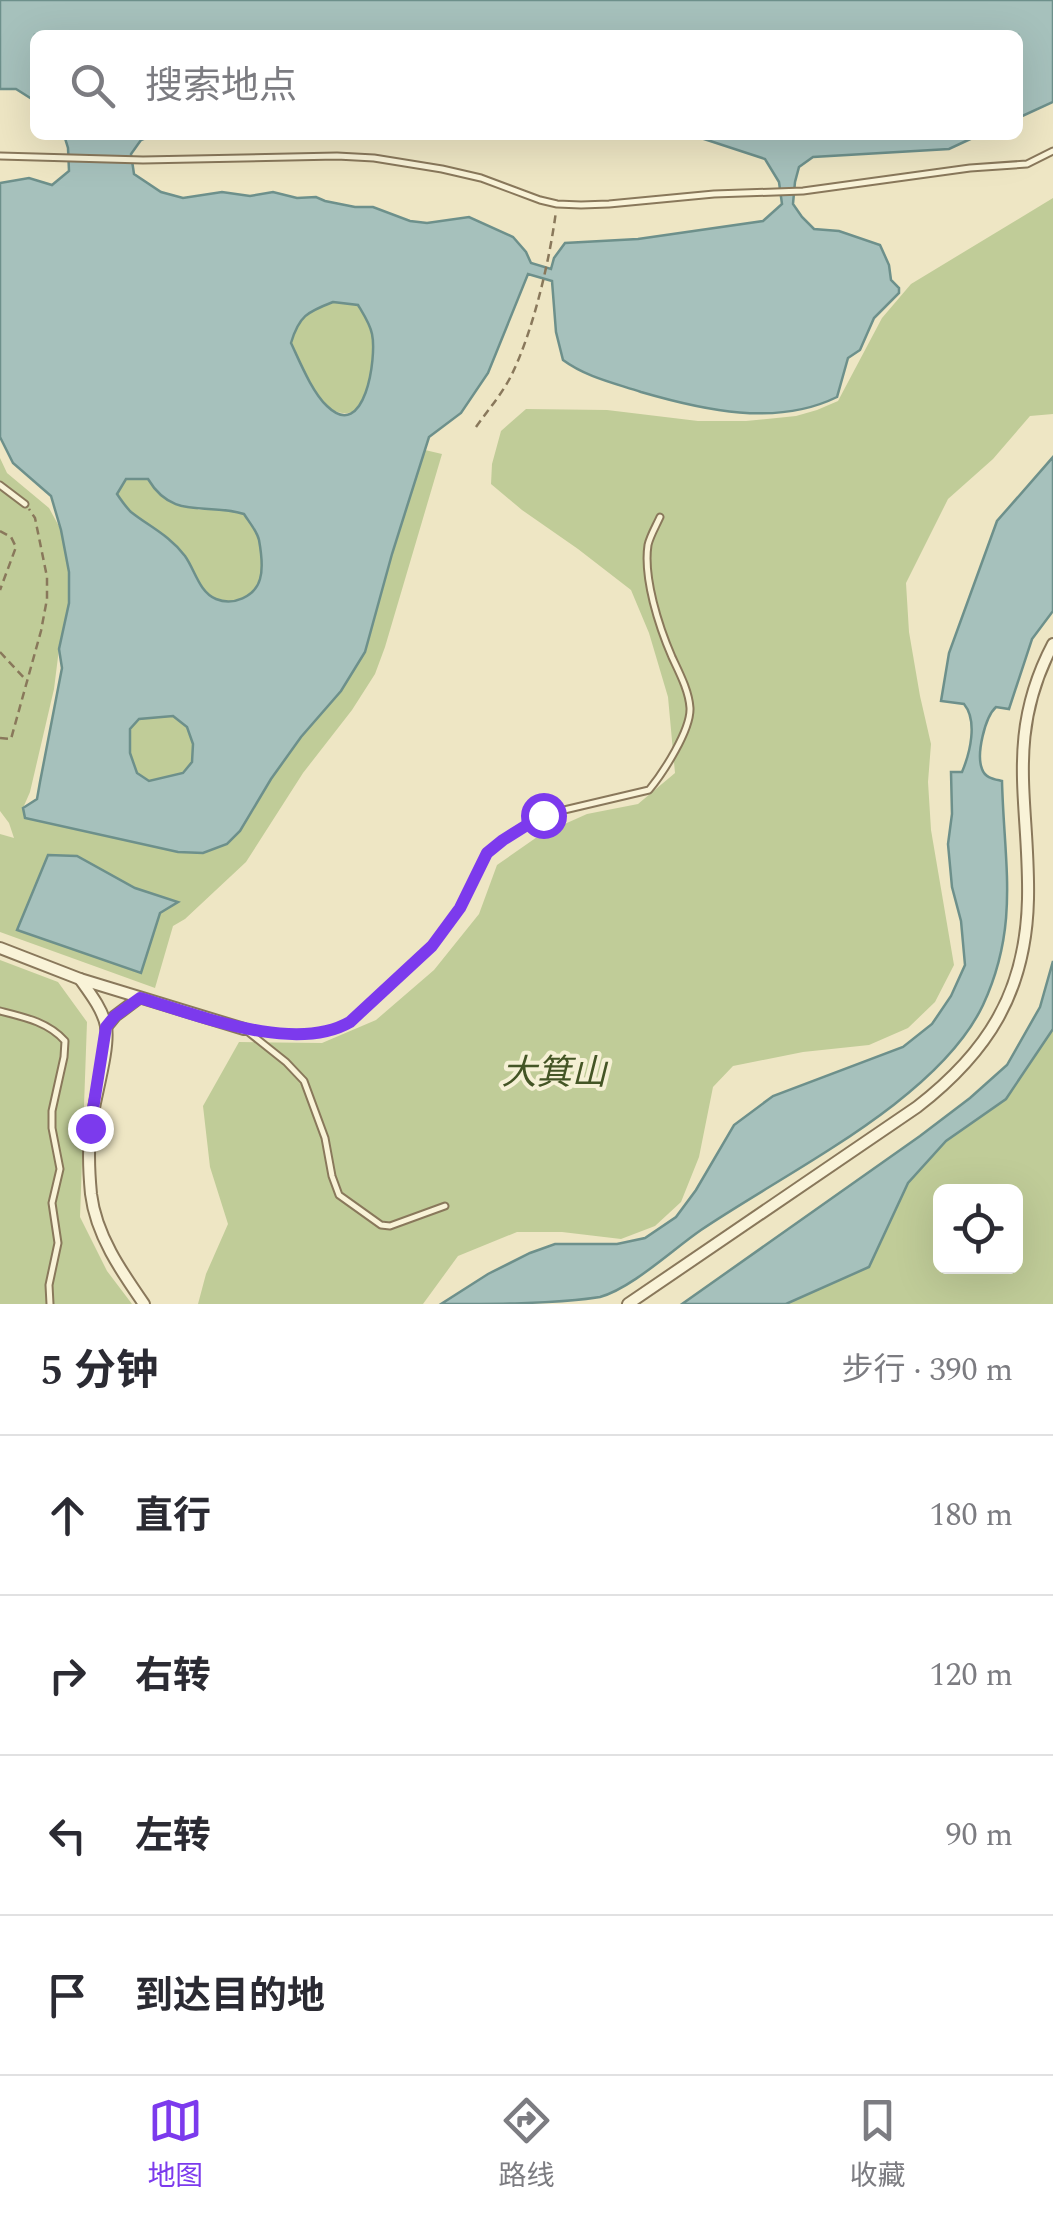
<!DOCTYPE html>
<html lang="zh">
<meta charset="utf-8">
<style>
body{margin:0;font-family:Spectral,"Noto Sans SC",serif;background:#f7f7f7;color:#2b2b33}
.controls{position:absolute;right:30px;bottom:30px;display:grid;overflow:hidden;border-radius:15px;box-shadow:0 10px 40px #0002}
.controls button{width:90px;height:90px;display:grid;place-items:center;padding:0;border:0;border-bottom:2px solid #e1e1e2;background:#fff;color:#2b2b33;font:50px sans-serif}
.stop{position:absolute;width:30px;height:30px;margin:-22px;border:8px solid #7c3aed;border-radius:50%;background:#fff}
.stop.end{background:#7c3aed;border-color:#fff;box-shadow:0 2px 10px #0008}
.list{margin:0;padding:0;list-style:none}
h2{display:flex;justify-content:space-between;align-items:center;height:130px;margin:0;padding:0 40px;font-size:42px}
h2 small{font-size:32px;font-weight:400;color:#7c7c81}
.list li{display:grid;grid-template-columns:65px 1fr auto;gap:30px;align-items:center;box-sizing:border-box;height:160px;padding:0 40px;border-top:2px solid #e1e1e2}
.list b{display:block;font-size:38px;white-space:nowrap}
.list em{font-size:32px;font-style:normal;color:#7c7c81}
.icon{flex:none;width:55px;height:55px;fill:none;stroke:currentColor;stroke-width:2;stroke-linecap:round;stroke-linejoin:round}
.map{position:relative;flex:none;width:1053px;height:1304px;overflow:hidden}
.search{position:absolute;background:#fff;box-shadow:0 10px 40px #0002;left:30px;right:30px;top:30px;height:110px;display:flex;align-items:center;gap:25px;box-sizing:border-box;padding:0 35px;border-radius:15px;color:#7c7c81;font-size:38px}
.sheet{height:770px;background:#fff}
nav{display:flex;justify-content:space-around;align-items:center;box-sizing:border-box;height:140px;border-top:2px solid #e1e1e2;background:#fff;font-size:28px;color:#7c7c81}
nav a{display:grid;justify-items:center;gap:5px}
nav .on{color:#7c3aed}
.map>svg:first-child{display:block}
.green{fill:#c0cc98;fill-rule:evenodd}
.water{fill:#a6c1bc;stroke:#6d908b;stroke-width:2.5;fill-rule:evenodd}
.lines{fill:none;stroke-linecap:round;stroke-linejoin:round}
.service-casing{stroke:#89785b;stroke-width:9}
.minor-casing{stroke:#89785b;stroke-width:14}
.path{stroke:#89785b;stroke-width:2.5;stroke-dasharray:8 5;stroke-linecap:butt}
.service{stroke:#f9f3d8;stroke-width:5}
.minor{stroke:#f9f3d8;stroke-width:10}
.route{stroke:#7c3aed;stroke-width:12}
.labels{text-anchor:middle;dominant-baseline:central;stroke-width:8;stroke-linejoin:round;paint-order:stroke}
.park-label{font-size:35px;font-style:italic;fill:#445525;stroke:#f5f0d4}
</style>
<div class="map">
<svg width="1053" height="1304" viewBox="0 0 1053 1304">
<rect width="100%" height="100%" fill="#eee6c4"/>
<g class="green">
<polygon points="1053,198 1053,414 1030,416 993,459 948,499 906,583 909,632 920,696 931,744 928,782 931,830 954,965 935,1002 908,1028 869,1045 803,1052 733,1066 713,1087 699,1157 681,1202 655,1226 621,1239 562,1232 517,1232 458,1256 423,1304 198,1304 206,1274 228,1224 210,1167 203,1106 239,1042 322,1043 376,1020 434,970 479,914 497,865 540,835 587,814 638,804 675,773 668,697 649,633 631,590 578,549 522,510 491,484 492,464 501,431 526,409 607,410 698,421 746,421 796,416 817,410 838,401 882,318 911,284"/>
<path d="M333 302 358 305C365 316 372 328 373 341 374 354 372 391 365 402 355 417 336 416 325 404 310 387 301 363 291 343 299 316 307 312 333 302Z"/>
<polygon points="425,450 442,454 385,647 375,674 352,710 303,773 246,862 185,919 173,926 155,988 0,932 0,834 14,838 9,823 0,811 0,458 7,473 49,508 61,530 69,572 69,603 59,649 54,689 30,792 23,808 25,818 178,852 203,853 227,844 240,831 271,779 301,737 341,691 365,652 392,554"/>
<path d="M126 479H148L199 510 223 507 244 513C249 522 257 531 259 540 261 551 263 569 260 579 255 597 233 607 216 599 199 592 195 570 185 556 169 535 150 527 131 512 125 507 121 500 117 494Z"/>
<polygon points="173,716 188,727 193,744 192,762 183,774 149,781 136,773 130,753 130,728 139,719"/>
<polygon points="0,960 58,982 87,1022 80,1217 107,1271 132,1304 0,1304"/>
<path d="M1053 1029V1304H786L869 1267 908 1183 946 1141 1006 1099ZM940 1192H1016V1266H940Z"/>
</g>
<g class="water">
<polygon points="0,0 1053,0 1053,102 1018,118 1018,35 35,35 35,101 16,89 0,89"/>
<path d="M64 135H153L141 140 131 154 134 174 161 192 183 198 222 192 250 196 273 192 297 198 316 197 325 201 355 207H373L410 221 427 223 469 217 513 237 526 252 531 263 551 269 554 258 565 243 638 239 763 221 782 204 779 182 765 159 701 138 615 135H979L949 149 813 157 799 167 795 182 793 204 802 217 814 229 839 231 880 245 889 265 891 280 899 288V293L874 318 860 350 848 358 837 397C776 427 703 410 641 392 614 383 586 377 563 360L556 332 552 281 528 274 488 373 461 413 429 437 392 554 365 652 341 691 301 737 271 779 240 831 227 844 203 853 178 852 25 818 23 808 37 799 40 782 62 668 59 649 69 603V572L61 530 51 496 13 463 0 437V183L29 178 52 185 69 171 68 148ZM333 302 358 305C364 315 370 324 372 334 377 357 365 443 327 406 312 392 300 362 291 343 299 316 307 312 333 302ZM126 479H148C173 521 207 502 244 514 249 522 257 531 259 540 261 551 263 569 260 579 255 597 233 606 216 599 199 592 195 570 185 556 169 535 150 527 131 512 126 507 121 500 117 494ZM173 716 187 727 193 744 192 762 183 773 149 781 137 773 130 753V729L139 719Z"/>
<path d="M1053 457V611L1032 639 1009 709 996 707C985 717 976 754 982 769 985 778 994 779 1002 781 1004 864 1020 925 983 1005 938 1100 786 1172 701 1230 672 1250 632 1288 600 1297 556 1304 488 1304 441 1304L488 1274 530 1253 555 1244H617L645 1238 676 1217 696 1190 734 1125 773 1096 903 1047 932 1024 951 996 965 965 961 921 952 887 948 844 952 814 951 772H962C970 753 978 721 964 704L941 701 949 653 997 521Z"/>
<polygon points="48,855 77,856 135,888 178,902 160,913 141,973 17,930"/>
<polygon points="1053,961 1053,1029 1006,1099 946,1141 908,1183 869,1267 786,1304 682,1304 920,1136 970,1098 1007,1065 1040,1007"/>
</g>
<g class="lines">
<g class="service-casing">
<g id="service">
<polyline points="0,156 143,160 337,156 374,158 442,169 481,178 540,200 557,204 581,205 609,204 714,194 803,191 970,168 1027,164 1053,151"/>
<polyline points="0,485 25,504"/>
<path d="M0 1011C24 1017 48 1022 65 1041L64 1057 52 1111V1128L60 1169 52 1203 58 1243 49 1285 50 1304"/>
<path d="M246 1029C280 1034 318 1040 350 1022L432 946 460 908 487 853 503 840 543 815 649 790C663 773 691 730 690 708 689 691 679 672 672 657 659 627 643 578 648 545 650 536 656 526 660 517"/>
<polyline points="247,1031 286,1062 304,1081 325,1138 332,1176 339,1195 381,1225 390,1226 445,1206"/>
</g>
</g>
<g class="minor-casing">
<g id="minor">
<polyline points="0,948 80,979 244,1029"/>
<path d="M80 979C90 993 103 1010 106 1026 110 1050 94 1099 91 1125 88 1146 89 1173 91 1194 96 1235 121 1271 144 1304"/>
<polyline points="106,1027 115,1016 139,998"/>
<path d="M628 1304 917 1107C988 1052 1026 992 1028 899 1030 803 1004 737 1053 644"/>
</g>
</g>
<g class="path">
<path d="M476 427C488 410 502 394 511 376 533 332 550 259 556 211"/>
<polyline points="0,531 11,537 16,547 0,590"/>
<polyline points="0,652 26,680"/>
<polyline points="0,738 11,739 41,631 47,599 47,577 35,518 29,509"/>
</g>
<use href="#service" class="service"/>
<use href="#minor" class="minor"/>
</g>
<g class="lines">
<path class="route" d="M90 1128 106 1027 115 1016 140 998C197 1015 295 1054 350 1022L432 946 460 908 487 853 503 840 543 815"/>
</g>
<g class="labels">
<g class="park-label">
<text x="554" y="1073">大箕山</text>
</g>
</g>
</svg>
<div class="controls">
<button><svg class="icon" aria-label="locate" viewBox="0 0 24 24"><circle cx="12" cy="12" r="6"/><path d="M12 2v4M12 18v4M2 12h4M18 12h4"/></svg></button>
</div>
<div class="stop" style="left:543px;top:815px"></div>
<div class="stop end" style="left:90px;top:1128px"></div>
<div class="search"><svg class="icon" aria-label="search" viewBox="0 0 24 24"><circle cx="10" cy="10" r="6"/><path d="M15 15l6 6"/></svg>搜索地点</div>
</div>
<section class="sheet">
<h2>5 分钟<small>步行 · 390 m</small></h2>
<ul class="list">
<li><svg class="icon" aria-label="ahead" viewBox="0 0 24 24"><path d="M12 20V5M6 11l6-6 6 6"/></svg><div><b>直行</b></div><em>180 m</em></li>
<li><svg class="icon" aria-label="right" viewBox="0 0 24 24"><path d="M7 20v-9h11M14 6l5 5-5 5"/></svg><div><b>右转</b></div><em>120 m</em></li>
<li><svg class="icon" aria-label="left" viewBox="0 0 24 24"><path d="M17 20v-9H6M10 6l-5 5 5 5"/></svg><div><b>左转</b></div><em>90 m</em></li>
<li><svg class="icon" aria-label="arrive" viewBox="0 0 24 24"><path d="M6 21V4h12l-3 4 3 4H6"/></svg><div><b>到达目的地</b></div></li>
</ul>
</section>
<nav>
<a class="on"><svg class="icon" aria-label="map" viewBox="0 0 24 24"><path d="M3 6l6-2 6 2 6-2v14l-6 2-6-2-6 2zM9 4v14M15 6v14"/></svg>地图</a>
<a><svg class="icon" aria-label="directions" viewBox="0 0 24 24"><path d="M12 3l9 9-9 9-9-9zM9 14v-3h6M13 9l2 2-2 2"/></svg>路线</a>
<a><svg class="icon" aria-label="saved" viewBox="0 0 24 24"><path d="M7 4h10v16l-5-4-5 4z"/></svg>收藏</a>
</nav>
